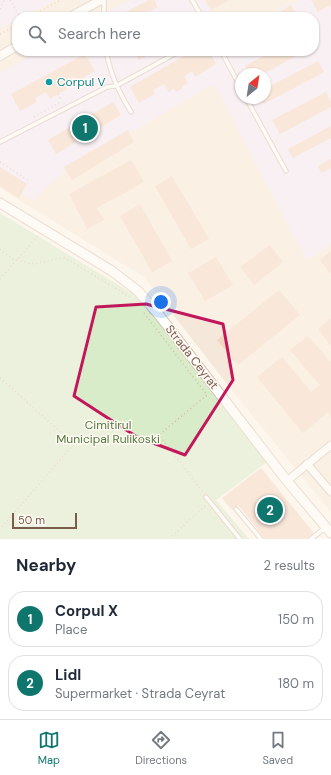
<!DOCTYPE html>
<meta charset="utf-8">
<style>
body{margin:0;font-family:"DM Sans",sans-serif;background:#f6f6f7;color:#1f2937}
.compass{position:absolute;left:235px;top:68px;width:36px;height:36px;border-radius:50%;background:#fff;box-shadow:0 1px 3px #0004;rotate:30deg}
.scale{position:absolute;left:12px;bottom:10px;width:65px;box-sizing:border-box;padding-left:4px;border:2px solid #7a5c4d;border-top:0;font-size:11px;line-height:14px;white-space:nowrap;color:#7a5c4d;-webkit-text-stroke:3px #fffaf3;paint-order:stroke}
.you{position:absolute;left:161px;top:302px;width:14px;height:14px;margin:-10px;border:3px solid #fff;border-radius:50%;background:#1a73e8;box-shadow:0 0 0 6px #1a73e833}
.badge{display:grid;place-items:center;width:26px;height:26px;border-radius:50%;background:#0f766e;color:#fff;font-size:13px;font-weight:700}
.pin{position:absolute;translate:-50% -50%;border:2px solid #fff;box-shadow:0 1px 4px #0006}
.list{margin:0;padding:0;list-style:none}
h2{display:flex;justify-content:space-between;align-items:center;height:52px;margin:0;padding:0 16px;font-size:17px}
h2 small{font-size:13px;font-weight:400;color:#747a83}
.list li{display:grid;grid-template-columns:26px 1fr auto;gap:12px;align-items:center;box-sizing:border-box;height:56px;margin:0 8px 8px;padding:0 8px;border:1px solid #e0e1e3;border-radius:16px}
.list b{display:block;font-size:15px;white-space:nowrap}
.list p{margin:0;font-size:13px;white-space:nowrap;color:#747a83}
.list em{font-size:13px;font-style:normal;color:#747a83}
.icon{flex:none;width:22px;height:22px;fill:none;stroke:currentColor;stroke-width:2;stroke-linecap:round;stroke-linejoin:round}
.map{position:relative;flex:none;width:331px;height:539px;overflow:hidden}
.search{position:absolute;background:#fff;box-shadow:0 1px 3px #0004;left:12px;right:12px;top:12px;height:44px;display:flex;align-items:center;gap:10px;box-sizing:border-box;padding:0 14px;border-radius:16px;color:#747a83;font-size:15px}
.sheet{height:180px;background:#fff}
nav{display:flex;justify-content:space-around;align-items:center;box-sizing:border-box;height:56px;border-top:1px solid #e0e1e3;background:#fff;font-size:11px;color:#747a83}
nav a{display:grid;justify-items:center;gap:2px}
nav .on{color:#0f766e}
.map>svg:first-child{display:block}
.residential{fill:#f5e8da;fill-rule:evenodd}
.education{fill:#f3e8fa;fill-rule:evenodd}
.green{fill:#d8ecc9}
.building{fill:#f3d5c3}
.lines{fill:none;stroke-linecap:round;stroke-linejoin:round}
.service-casing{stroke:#d1beb0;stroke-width:5.5}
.minor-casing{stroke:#d1beb0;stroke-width:9}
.tertiary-casing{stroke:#d1beb0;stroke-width:10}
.secondary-casing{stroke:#d6c0b0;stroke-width:11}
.path{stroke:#d9b8a5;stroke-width:1.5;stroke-dasharray:1 3;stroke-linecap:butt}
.service{stroke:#fff;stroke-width:3.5}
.minor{stroke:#fff;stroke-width:7}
.tertiary{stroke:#fff;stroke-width:8}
.secondary{stroke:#fff;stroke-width:9}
.marked{fill:none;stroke:#c2185b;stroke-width:3;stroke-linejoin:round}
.culture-dot{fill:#0f9aa8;stroke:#fffaf3;stroke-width:1.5}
.labels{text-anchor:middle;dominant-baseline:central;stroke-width:3;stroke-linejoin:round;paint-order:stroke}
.culture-label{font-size:12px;fill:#0d838f;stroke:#fffaf3;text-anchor:start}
.street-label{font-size:12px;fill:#7a5c4d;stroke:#fffaf3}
.park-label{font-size:12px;fill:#537a41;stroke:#fffaf3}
</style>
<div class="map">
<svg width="331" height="539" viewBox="0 0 331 539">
<rect width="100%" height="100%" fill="#fdf6ec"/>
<path class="residential" d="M0 0H331V512L234 393 144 277 0 188ZM17 17H314V51H17ZM241 74H265V98H241Z"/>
<g class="education">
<polygon points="0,0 56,0 23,17 17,17 17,20 0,29"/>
<polygon points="128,0 204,0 214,17 98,17"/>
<path d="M298 0H331V244L307 261 214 84 66 170 33 200 0 182V73L38 51H314V17H265ZM241 74H265V98H241Z"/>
</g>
<polygon class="green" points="0,213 140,298 216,395 267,462 216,500 249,539 0,539"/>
<g class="building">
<polygon points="149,0 154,0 158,7 147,13 149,17 115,17"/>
<polygon points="205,0 229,0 211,10"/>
<polygon points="311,0 331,0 331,8 329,5 318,12"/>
<polygon points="291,5 299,17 271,17"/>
<polygon points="134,51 146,51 148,55 139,60"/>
<polygon points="193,51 209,51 216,64 195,77 192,71 184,76 188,83 182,86 183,88 176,92 174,89 169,92 164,84 153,90 155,94 139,103 130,87"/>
<polygon points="273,51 306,51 263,74 249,74 245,66"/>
<polygon points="85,54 95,71 76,82 74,77 64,83 67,89 50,99 46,92 35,98 37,102 20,111 11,94"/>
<polygon points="318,61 324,72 264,104 261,98 265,98 265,89"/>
<polygon points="326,92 331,102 331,107 280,134 272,120"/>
<polygon points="113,102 121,115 56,154 48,140"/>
<polygon points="331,126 331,138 293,158 288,149"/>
<polygon points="128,130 134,142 72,180 64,167"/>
<polygon points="331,159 331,168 321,173 318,166"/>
<polygon points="131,160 144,182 97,208 104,220 87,229 69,194"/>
<polygon points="0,167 27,184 19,198 0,186"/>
<polygon points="172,176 209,239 191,249 155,186"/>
<polygon points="140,204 172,261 152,272 120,216"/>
<polygon points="270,245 283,262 254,285 240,267"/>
<polygon points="331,251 331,274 320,260"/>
<polygon points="216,257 233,285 205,301 188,273"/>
<polygon points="279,290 300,315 238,365 217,340"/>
<polygon points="331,318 331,346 318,329"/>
<polygon points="308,336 331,362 331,417 328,412 303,433 257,377 282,357 311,392 320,385 290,350"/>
<polygon points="261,468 314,533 307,539 265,539 238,505 232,510 222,498"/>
</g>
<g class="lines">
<g class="service-casing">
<g id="service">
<polyline points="104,0 104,17"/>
<polyline points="192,0 202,17"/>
<path d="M106 51C111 76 118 90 131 112"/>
<polyline points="221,51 241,88"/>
<polyline points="246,98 286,171"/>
<polyline points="0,142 107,87 116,86 180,51"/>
<polyline points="206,497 240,539"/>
<polyline points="236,509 261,539"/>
<polyline points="311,539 325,528"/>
</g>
</g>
<g class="minor-casing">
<g id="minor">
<polyline points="307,464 331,492"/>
<polyline points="287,481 331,445"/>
</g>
</g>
<g class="tertiary-casing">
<g id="tertiary">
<polyline points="70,17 101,0"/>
<polyline points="0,56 17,46"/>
</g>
</g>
<g class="secondary-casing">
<polyline id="secondary" points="0,203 112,271 138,291 159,315 287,481 331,533"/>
</g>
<g class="path">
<polyline points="10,0 20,17"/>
<polyline points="0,9 4,0"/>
<polyline points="30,17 61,0"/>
<polyline points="0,34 17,25"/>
<polyline points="58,94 62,101"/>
<polyline points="34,117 62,101"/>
<polyline points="0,162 29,181"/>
<polyline points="0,249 15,261"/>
<path d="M17 259C36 270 46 258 65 258L130 297"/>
<polyline points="0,279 38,236"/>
<polyline points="144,313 207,395 159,435 203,492"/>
<polyline points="0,378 74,444 0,529"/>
<polyline points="169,539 206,505"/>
</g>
<use href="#service" class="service"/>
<use href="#minor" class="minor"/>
<use href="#tertiary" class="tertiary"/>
<use href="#secondary" class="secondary"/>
</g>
<path d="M0 0H331V539H0ZM146 304 223 324 233 380 185 455 137 437 74 396 96 307Z" fill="#fdf6ec" fill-opacity=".55" fill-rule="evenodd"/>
<path class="marked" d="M146 304 223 324 233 380 185 455 137 437 74 396 96 307Z"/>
<circle class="culture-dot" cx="49" cy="82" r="4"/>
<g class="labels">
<g class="culture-label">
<text x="57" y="82">Corpul V</text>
</g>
<g class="street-label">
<text transform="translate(192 357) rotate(52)">Strada Ceyrat</text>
</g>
<g class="park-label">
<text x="108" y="425">Cimitirul<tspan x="108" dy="14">Municipal Rulikoski</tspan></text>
</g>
</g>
</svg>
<svg class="compass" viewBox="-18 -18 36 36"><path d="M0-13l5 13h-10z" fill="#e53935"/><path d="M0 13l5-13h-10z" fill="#747a83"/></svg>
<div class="scale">50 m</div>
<div class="you"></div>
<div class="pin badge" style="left:85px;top:128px">1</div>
<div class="pin badge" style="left:270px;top:510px">2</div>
<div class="search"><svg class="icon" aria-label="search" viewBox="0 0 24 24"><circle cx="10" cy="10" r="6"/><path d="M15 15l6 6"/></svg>Search here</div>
</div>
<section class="sheet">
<h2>Nearby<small>2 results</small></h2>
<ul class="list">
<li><span class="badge">1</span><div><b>Corpul X</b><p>Place</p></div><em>150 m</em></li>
<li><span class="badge">2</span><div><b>Lidl</b><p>Supermarket · Strada Ceyrat</p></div><em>180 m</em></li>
</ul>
</section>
<nav>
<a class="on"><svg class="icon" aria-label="map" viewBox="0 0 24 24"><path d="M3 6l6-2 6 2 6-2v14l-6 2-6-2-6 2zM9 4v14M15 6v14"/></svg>Map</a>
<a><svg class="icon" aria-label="directions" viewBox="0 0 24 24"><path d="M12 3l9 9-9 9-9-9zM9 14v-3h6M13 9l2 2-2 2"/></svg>Directions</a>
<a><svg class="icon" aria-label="saved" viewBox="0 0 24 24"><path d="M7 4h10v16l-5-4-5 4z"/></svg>Saved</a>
</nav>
